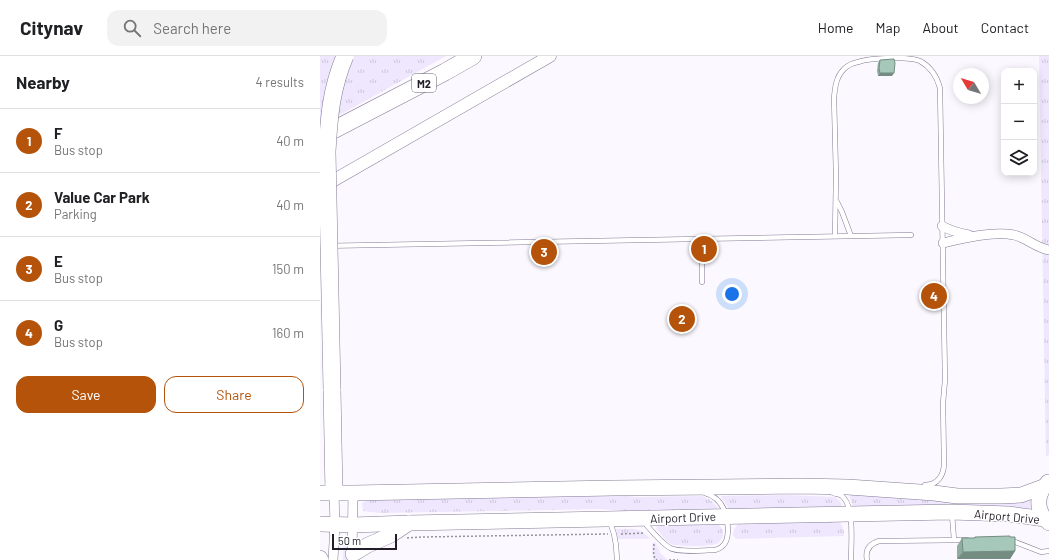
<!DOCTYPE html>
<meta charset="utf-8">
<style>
body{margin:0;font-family:Barlow,sans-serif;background:#f2f2f2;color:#202124}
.controls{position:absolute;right:12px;top:12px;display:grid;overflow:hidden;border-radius:8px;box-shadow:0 2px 10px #0003}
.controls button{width:36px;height:36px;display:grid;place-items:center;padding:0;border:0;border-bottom:1px solid #e0e0e0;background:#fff;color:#202124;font:20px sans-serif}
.compass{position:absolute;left:633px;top:12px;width:36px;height:36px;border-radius:50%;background:#fff;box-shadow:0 2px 10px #0003;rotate:308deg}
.scale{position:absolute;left:12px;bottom:10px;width:65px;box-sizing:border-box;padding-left:4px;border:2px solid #221d28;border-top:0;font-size:11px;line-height:14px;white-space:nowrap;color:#221d28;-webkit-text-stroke:3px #fff;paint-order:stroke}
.you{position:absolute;left:412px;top:238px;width:14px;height:14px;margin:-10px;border:3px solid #fff;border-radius:50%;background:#1a73e8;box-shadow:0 0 0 6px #1a73e833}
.badge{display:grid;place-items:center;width:26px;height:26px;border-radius:50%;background:#b45309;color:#fff;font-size:13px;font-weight:700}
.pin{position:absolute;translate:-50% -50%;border:2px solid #fff;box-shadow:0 1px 4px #0006}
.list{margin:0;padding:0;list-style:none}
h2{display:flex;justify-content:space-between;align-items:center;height:52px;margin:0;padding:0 16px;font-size:17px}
h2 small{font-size:13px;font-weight:400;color:#757577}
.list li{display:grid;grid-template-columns:26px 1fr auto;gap:12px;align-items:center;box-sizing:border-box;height:64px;padding:0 16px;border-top:1px solid #e0e0e0}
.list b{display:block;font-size:15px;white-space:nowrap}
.list p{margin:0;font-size:13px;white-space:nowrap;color:#757577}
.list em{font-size:13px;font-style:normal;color:#757577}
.actions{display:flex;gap:8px;padding:12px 16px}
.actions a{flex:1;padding:9px 0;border:1px solid #b45309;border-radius:12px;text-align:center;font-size:14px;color:#b45309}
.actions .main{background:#b45309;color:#fff}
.icon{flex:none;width:22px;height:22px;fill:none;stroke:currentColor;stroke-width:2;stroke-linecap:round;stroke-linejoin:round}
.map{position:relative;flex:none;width:729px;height:504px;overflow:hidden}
header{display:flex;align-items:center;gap:24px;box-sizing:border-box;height:56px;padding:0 20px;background:#fff;border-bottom:1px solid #e0e0e0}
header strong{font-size:19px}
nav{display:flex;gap:22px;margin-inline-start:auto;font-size:14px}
.search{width:280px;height:36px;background:#f2f2f2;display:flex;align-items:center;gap:10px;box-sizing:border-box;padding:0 14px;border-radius:12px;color:#757577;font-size:15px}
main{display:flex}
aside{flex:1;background:#fff}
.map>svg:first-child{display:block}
.grass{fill:url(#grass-tufts)}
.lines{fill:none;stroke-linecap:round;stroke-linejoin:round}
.service-casing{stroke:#847a94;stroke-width:5.5}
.minor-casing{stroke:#847a94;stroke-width:10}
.tertiary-casing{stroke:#847a94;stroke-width:13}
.primary-casing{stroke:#847a94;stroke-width:16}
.motorway-casing{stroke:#847a94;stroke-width:18}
.path{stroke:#95919a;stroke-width:1.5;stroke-dasharray:2 2;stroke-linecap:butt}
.service{stroke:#fff;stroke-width:4.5}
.minor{stroke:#fff;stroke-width:9}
.tertiary{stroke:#fff;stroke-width:12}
.primary{stroke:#fff;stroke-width:15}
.motorway{stroke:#fff;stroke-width:17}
.motorway-bridge-casing{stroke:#847a94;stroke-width:18;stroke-linecap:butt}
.motorway-bridge{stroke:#fff;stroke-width:17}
.wall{fill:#8faca0}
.shaded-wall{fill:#748c82}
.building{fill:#a6c8ba;stroke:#748c82}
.labels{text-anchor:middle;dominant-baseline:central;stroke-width:3;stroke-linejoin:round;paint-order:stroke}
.shield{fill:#fff;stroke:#646168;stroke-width:1}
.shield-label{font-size:11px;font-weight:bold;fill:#221d28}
.street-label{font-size:12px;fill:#221d28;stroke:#fff}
</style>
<header>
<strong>Citynav</strong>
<div class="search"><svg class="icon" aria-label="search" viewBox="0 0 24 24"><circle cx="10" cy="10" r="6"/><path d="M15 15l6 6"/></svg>Search here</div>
<nav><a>Home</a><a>Map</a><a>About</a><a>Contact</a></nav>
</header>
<main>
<aside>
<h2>Nearby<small>4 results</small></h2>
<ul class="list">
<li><span class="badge">1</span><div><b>F</b><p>Bus stop</p></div><em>40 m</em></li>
<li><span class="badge">2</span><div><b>Value Car Park</b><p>Parking</p></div><em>40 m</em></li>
<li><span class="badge">3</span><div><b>E</b><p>Bus stop</p></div><em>150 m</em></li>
<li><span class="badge">4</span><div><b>G</b><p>Bus stop</p></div><em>160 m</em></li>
</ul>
<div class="actions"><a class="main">Save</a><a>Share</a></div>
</aside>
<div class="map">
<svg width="729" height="504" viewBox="0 0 729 504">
<defs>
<pattern id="grass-tufts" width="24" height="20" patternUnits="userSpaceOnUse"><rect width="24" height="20" fill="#efe7fe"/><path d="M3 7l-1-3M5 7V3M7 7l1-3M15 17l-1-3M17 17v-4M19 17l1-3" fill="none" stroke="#cdc6da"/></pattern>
</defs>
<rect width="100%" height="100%" fill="#fbf9ff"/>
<g class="grass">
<polygon points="0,0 126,0 0,70"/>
<polygon points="719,0 729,0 729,399 726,400"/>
<polygon points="292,438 316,441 382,440 389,443 398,451 394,456 327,457 280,453 60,457 43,455 42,447 46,445 58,443"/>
<polygon points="529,438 712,442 711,454 533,451"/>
<polygon points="468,439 515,441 520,445 522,449 519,454 409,453 401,441 402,440"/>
<path d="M516 464C523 468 524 472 524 480L416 483 413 479 414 473 418 468Z"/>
<path d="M344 467H396C400 470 404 473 403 479 402 482 400 486 398 487 392 491 357 491 351 488 344 484 341 477 336 472Z"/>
<path d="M296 473C311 473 320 470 330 483H298Z"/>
<polygon points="27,480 28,495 27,504 23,504 24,481"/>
<polygon points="335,486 341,498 347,503 347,504 333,504 332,487"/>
</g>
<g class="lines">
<g class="service-casing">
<g id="service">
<polyline points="517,146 522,156 531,180"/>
<path d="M515 180 516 119 514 42C515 31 516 21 524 13 528 9 533 7 538 6 551 2 588 0 600 5 611 11 617 21 620 32L625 324 623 347 624 407C624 419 618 429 605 429"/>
<polyline points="0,190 591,179"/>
<polyline points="382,204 382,226"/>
<path d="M513 437C516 438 520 438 522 440 535 451 531 489 531 504"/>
<polyline points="632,458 634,484"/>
<path d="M323 465C331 474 340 486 350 492 360 497 383 494 395 494 406 491 408 483 408 472 407 468 408 463 406 459 403 449 396 440 385 437"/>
<polyline points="290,466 294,478 296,489 297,504"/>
<polyline points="690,484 721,496 729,495"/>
<path d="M547 504C545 494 549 488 559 485L647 484"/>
</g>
</g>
<g class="minor-casing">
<g id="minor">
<path d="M622 170C631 175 639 177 649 179"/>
<path d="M623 187C644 182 673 175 694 179 707 182 716 192 729 194"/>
<polyline points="32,502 33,437"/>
<polyline points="13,504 15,468 14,437"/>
</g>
</g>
<g class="tertiary-casing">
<polyline id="tertiary" points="2,131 230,0"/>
</g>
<g class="primary-casing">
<g id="primary">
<path d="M728 426C716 439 715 454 729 467"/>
<polyline points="0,437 33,437 293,432 480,430 528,431 614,437 637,440 681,440 701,439 723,431"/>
<polyline points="0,468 33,469 89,467 631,456 689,458 725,463"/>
<polyline points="33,498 48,489 71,479 89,467"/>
<polyline points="0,502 1,504"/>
</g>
</g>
<g class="motorway-casing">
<g id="motorway">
<polyline points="0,81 125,16 153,0"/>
<polyline points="12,333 14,437"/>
</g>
</g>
<g class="path">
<polyline points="301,478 325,477"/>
<polyline points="87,482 102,481 288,478"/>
<path d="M334 488C334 494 332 501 337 504"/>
<polyline points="349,504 358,504"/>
</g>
<use href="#service" class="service"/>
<use href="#minor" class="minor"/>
<use href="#tertiary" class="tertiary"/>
<use href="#primary" class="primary"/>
<use href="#motorway" class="motorway"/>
<g class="motorway-bridge-casing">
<path id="motorway-bridge" d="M12 333 7 96C9 61 11 33 25 0"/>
</g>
<use href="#motorway-bridge" class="motorway-bridge"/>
</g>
<g class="wall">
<polygon points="560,4 572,20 558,20 557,15 558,7"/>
<polygon points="379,184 393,197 392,199 377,200 376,192 377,187"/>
<polygon points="218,187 231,203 217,203 216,193"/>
<polygon points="609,230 622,244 620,247 611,248 607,247 607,232"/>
<polygon points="655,481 690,481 695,495 690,503 637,503 637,490 642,482 654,482"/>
</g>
<g class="shaded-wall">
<polygon points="560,17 574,17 572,20 558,20"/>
<polygon points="379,197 393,197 392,199 377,200"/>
<polygon points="218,200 233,200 231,203 217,203"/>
<polygon points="609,244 622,244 620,247 611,248 607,247"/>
<polygon points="695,495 690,503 637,503 643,496"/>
</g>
<g class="building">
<polygon points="574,3 575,7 574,17 560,17 559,12 560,4"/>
<polygon points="379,184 394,184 395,189 393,197 379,197 378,189"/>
<polygon points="218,187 233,187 234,191 233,200 218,200 217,191"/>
<polygon points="613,229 621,229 622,244 613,245 609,244 609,230"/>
<polygon points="690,480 690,481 695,481 695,495 643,496 642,482 655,482 655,481"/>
</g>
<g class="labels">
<rect class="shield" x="92" y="18" width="24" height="18" rx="3"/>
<g class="shield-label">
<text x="104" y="27">M2</text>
</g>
<g class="street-label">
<text transform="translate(687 460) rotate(5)">Airport Drive</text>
<text transform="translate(363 461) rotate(-2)">Airport Drive</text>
</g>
</g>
</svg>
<div class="controls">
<button>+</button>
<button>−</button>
<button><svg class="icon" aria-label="layers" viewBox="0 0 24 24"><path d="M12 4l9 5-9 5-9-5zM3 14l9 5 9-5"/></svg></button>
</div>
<svg class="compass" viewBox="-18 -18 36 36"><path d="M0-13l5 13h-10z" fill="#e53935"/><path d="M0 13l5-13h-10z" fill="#757577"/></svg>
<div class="scale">50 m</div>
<div class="you"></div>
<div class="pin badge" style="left:384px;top:193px">1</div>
<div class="pin badge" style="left:362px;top:263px">2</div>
<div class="pin badge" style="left:224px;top:196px">3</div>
<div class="pin badge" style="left:614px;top:240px">4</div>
</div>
</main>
